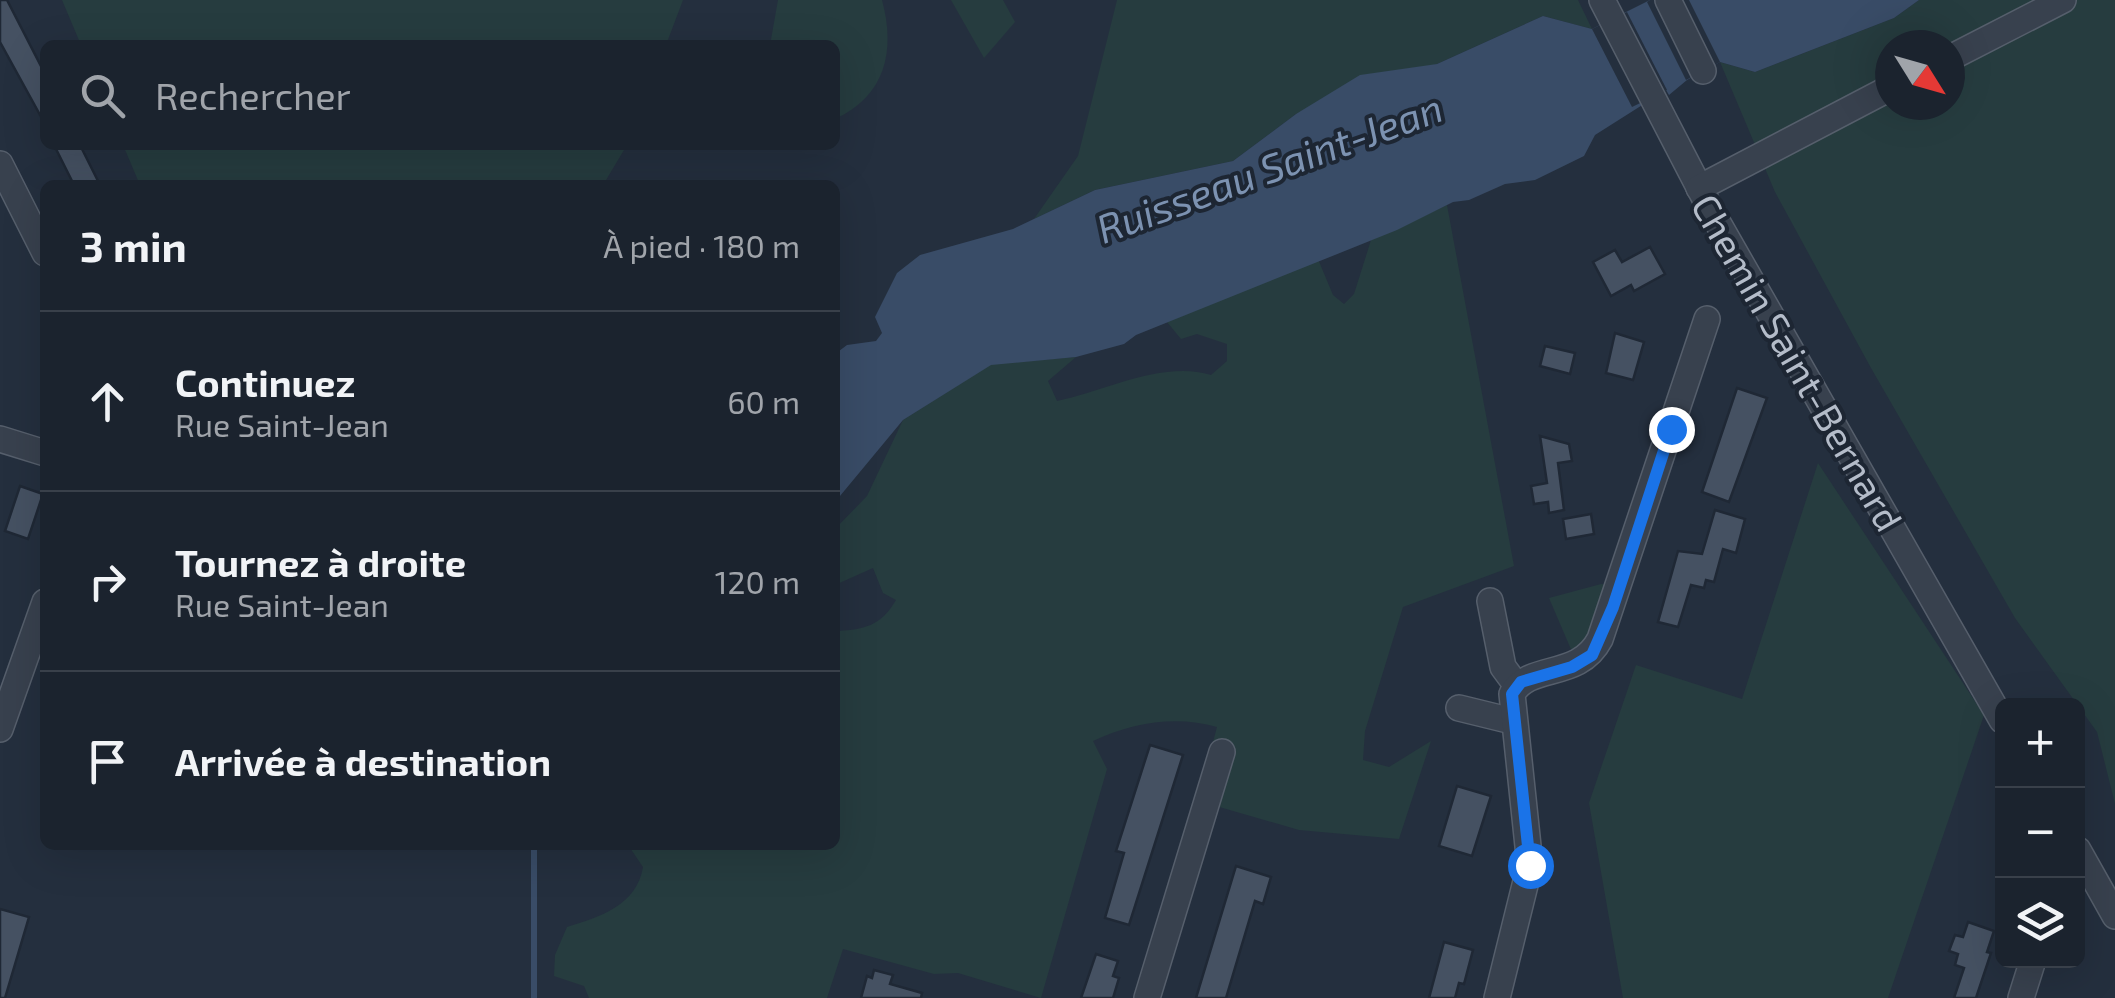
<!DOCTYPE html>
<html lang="fr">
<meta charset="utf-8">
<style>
body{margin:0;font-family:"Exo 2",sans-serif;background:#242b36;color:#f1f3f6}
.controls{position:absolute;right:30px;bottom:30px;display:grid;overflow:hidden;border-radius:15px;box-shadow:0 10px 40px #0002}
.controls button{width:90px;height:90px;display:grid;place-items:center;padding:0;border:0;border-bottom:2px solid #39404a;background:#1b232e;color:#f1f3f6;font:50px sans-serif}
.compass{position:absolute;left:1875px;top:30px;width:90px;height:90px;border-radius:50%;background:#1b232e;box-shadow:0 10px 40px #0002;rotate:127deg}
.stop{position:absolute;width:30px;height:30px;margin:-22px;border:8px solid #1a73e8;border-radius:50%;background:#fff}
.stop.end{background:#1a73e8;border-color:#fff;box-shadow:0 2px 10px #0008}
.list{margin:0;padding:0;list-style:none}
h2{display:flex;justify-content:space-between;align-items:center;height:130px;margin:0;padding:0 40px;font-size:42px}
h2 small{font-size:32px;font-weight:400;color:#a0a4aa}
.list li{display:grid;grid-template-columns:65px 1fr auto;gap:30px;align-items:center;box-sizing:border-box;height:180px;padding:0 40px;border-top:2px solid #39404a}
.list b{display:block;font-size:38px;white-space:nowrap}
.list p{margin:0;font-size:32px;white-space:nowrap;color:#a0a4aa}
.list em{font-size:32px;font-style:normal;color:#a0a4aa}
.icon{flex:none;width:55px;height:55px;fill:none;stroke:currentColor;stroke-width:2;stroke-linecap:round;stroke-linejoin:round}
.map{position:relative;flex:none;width:2115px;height:998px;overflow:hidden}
.search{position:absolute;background:#1b232e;box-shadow:0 10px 40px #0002;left:40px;top:40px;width:800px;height:110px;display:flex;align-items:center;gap:25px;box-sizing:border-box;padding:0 35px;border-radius:15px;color:#a0a4aa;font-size:38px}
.panel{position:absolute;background:#1b232e;box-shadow:0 10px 40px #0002;left:40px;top:180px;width:800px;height:670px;border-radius:15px}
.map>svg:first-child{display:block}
.green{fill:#263c3f;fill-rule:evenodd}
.water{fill:#394c67}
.pier{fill:#242f3e}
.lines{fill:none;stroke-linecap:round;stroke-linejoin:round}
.stream{stroke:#394c67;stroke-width:6}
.building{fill:#455162;stroke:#1f2835;stroke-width:2.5}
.minor-casing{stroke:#565f6c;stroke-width:28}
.minor{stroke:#38414e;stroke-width:25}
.route{stroke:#1a73e8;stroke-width:12}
.labels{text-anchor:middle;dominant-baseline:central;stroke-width:8;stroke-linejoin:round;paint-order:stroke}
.street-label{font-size:38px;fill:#b4bcc9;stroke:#1d2633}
.water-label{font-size:40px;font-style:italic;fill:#7c92b1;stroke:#1d2633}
</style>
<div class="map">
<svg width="2115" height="998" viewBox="0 0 2115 998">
<rect width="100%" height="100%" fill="#242f3e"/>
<g class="green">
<polygon points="62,0 683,0 666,45 81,45"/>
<path d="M778 0H882C896 52 885 96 835 119V45H770Z"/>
<polygon points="951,0 1003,0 1015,22 984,58"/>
<polygon points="1117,0 1578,0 1592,29 1543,16 1437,64 1296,114 1233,161 1095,190 1034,219 1078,156"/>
<path d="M1919 0H2115V804L2097 732 2015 618 1871 368 1775 192 1720 62 1755 72 1894 18ZM1890 45H1950V105H1890Z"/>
<polygon points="123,145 627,145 603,185 140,185"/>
<path d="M1447 205 1514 566 1403 607 1365 731 1363 760 1389 767 1431 741 1399 839 1299 830 1216 806 1233 748 1213 742 1217 727C1176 715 1131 723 1093 741L1107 769 1041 998 958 973 934 974 843 949 827 998H589L584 986 554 976 555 955 567 927C600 917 637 905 643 867L628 845H835V631C864 630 881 626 896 600L883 593 873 568 835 585V529L867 496 903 420 991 364 1076 357 1048 381 1057 401C1105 391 1163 360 1211 375L1227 361V344L1197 334 1181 339 1167 322 1318 259 1333 295 1344 304 1354 294 1371 240Z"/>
<polygon points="1818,463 1984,715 1888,998 1623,998 1589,803 1636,665 1742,699"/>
<polygon points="1601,584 1610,585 1592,634 1573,654 1549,598"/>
</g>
<polygon class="water" points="1650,0 1919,0 1894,18 1755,72 1720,62 1687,80 1669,95 1666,90 1595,135 1584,156 1535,180 1505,184 1469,200 1453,202 1397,230 1136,335 1124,344 1076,357 991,365 903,420 835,502 835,354 847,345 876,341 882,333 875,317 897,273 920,255 1013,229 1095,190 1233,161 1296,114 1360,75 1437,64 1543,16 1592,29"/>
<g class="pier">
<polygon points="1650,0 1689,0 1720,62 1686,80 1647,2"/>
<polygon points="1627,12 1667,90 1632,107 1592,29"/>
</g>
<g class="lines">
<polyline class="stream" points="534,998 534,845"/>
</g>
<g class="building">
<polygon points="0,0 7,0 45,74 45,124 0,42"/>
<polygon points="54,145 80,145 100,185 74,185"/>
<polygon points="1650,247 1665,274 1634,291 1631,285 1611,296 1593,262 1615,250 1622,262"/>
<polygon points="1615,333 1644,342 1633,380 1606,373"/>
<polygon points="1545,346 1575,353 1570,374 1540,366"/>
<polygon points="1737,388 1767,398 1729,502 1702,492"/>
<polygon points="1540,436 1569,444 1572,461 1558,463 1564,510 1549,513 1548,502 1534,504 1531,486 1547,483"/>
<polygon points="20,486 43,494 28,539 5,531"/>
<polygon points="1715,510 1745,519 1736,553 1723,549 1714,582 1706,580 1704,588 1691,585 1678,627 1658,622 1678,551 1702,554"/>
<polygon points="1591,514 1594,534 1566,539 1563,519"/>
<polygon points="1150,745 1183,755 1129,925 1105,918 1124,853 1116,851"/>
<polygon points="1457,786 1491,796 1472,856 1439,846"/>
<polygon points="1236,866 1271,877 1263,904 1255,901 1226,998 1196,998"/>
<polygon points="0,909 29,917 5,998 0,998"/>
<polygon points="1968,922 1994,931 1987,952 1991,953 1976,998 1954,998 1964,968 1955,965 1958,954 1949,951 1955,935 1963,937"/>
<polygon points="1444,942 1473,950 1464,984 1459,983 1455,998 1429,998"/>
<polygon points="1096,954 1118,961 1113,976 1119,978 1113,998 1081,998"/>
<polygon points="874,970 893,975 890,984 922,993 921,998 861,998 867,976 872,978"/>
</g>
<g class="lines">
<g class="minor-casing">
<g id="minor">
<polyline points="1602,0 1714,216 2002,720"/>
<polyline points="1668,0 1703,71"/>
<polyline points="1950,58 2063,0"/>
<polyline points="0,164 45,253"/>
<polyline points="1699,188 1890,88"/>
<polyline points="0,439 45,453"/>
<polyline points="1490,601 1503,667 1517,686"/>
<polyline points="1459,708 1512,721"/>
<polyline points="0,729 45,602"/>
<polyline points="2078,850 2115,916"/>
<polyline points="1147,998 1222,752"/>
<path d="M1497 998 1530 865 1512 694C1530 662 1578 681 1600 639L1707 319"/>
<polyline points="2021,998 2033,960"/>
</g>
</g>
<use href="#minor" class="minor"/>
</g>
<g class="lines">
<polyline class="route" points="1530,865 1512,694 1521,682 1572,667 1592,655 1613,607 1671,429"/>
</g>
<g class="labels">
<g class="street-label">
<text transform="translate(1798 362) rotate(60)">Chemin Saint-Bernard</text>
</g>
<g class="water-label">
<text transform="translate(1269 167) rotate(-20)">Ruisseau Saint-Jean</text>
</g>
</g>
</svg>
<div class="controls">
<button>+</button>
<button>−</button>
<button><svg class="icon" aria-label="layers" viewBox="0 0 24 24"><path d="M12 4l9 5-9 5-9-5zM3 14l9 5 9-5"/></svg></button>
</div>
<svg class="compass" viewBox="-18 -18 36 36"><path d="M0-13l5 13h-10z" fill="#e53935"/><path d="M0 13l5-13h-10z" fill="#a0a4aa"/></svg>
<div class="stop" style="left:1530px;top:865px"></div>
<div class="stop end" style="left:1671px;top:429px"></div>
<div class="search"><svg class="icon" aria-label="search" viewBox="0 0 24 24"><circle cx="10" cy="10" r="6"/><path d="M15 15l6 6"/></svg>Rechercher</div>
<section class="panel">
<h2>3 min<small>À pied · 180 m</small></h2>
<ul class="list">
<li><svg class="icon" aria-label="ahead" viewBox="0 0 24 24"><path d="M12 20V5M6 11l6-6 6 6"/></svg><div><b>Continuez</b><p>Rue Saint-Jean</p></div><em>60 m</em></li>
<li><svg class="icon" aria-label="right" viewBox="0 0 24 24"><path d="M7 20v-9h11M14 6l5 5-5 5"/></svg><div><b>Tournez à droite</b><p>Rue Saint-Jean</p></div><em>120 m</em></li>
<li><svg class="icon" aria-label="arrive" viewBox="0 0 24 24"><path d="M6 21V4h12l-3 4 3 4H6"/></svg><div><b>Arrivée à destination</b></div></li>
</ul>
</section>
</div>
